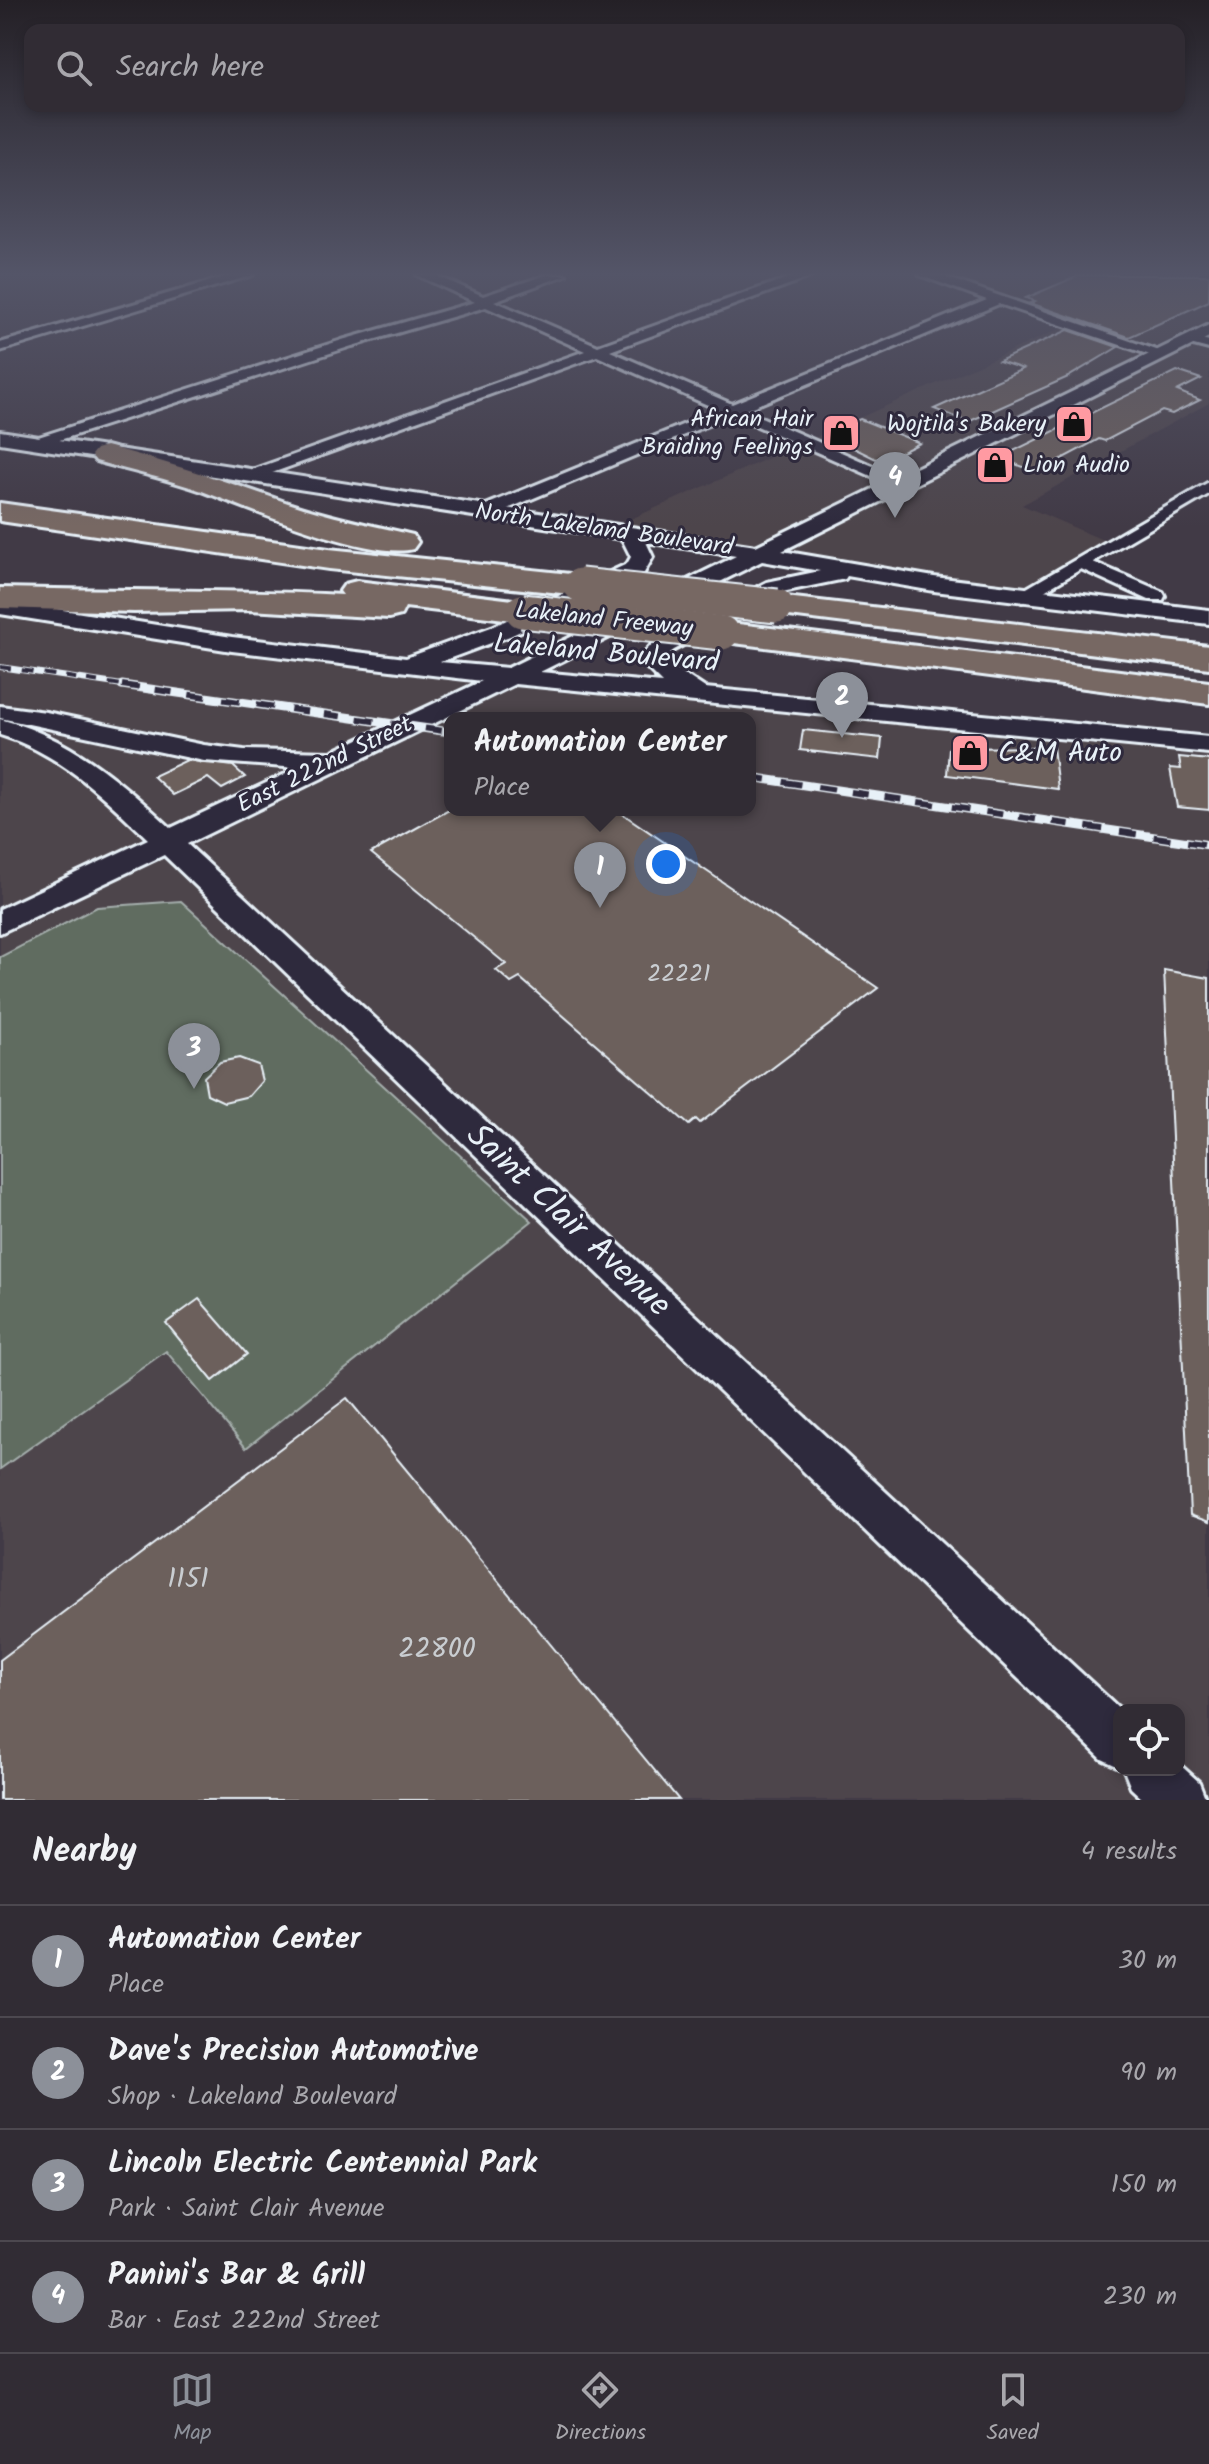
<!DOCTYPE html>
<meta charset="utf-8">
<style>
body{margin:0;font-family:Kalam,sans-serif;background:#3d3840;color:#f1f3f6}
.controls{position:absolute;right:24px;bottom:24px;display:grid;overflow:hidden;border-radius:16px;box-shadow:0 4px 12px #0003}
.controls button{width:72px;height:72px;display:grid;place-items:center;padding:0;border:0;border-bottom:2px solid #4c484f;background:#312c34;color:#f1f3f6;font:40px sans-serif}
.you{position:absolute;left:666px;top:864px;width:28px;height:28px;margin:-20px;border:6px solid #fff;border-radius:50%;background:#1a73e8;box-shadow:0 0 0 12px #1a73e833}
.badge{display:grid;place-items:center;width:52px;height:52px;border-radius:50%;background:#8c9099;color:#fff;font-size:26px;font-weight:700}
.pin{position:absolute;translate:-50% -66px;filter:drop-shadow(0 2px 4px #0008)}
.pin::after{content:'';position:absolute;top:42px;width:28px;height:24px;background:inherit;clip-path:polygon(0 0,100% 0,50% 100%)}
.popup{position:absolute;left:444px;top:712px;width:312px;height:104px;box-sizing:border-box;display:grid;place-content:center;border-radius:16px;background:#312c34;filter:drop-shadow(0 2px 6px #0005);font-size:26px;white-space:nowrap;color:#a8a7ac}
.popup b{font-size:30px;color:#f1f3f6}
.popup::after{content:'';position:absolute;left:50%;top:100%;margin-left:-16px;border:16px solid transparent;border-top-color:#312c34}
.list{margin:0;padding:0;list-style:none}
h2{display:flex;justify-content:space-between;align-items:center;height:104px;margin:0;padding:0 32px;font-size:34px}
h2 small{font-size:26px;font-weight:400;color:#a8a7ac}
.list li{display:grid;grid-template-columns:52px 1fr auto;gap:24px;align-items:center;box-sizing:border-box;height:112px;padding:0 32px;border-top:2px solid #4c484f}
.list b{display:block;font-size:30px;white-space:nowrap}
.list p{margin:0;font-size:26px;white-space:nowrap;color:#a8a7ac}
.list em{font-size:26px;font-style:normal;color:#a8a7ac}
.icon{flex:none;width:44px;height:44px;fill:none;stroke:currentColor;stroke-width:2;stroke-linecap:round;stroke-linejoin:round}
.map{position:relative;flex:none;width:1209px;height:1800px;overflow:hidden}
.search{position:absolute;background:#312c34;box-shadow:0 4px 12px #0003;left:24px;right:24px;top:24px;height:88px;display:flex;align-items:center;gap:20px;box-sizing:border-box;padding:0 28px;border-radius:16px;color:#a8a7ac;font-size:30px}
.sheet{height:552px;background:#312c34}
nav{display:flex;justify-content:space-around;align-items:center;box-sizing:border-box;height:112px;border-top:2px solid #4c484f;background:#312c34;font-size:22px;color:#a8a7ac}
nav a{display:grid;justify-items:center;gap:4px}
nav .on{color:#8c9099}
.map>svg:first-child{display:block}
.built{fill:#4e454c;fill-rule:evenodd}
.green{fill:#616c60;stroke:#a4aeac;stroke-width:2}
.building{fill:#6c605b;stroke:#e8f1f8;stroke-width:2}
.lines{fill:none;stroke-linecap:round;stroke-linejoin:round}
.minor-casing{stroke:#e8f1f8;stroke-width:6}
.tertiary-casing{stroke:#e8f1f8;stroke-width:6}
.motorway-casing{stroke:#e8f1f8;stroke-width:6}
.minor{fill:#2f2a3d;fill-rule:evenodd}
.tertiary{fill:#2f2a3d;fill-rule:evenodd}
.motorway{fill:#776864;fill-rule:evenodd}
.rail-far1-casing{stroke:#e8f1f8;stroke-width:6}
.rail-casing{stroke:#e8f1f8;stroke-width:9}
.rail-far1{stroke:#2f2a3d;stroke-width:4;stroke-dasharray:11;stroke-linecap:butt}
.rail{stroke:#2f2a3d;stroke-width:6;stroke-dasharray:17;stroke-linecap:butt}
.motorway-bridge-casing{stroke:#e8f1f8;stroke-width:37;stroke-linecap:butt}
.motorway-bridge{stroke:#776864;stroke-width:33}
.labels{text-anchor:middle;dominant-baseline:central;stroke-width:6;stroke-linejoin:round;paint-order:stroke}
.far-poi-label{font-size:24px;fill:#e8f1f8;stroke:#2f2a3d;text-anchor:end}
.far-street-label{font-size:24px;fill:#e8f1f8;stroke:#2f2a3d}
.number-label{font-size:24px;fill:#c9cdd1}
.street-label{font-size:28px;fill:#e8f1f8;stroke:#2f2a3d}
.poi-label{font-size:28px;fill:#e8f1f8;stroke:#2f2a3d;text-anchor:start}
.near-number-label{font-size:28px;fill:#c9cdd1}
.near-street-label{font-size:34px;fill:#e8f1f8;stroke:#2f2a3d}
</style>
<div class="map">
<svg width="1209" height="1800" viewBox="0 0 1209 1800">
<rect width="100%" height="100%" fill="#413a46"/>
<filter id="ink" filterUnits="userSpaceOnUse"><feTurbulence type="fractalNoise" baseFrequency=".0125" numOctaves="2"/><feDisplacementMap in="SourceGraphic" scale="16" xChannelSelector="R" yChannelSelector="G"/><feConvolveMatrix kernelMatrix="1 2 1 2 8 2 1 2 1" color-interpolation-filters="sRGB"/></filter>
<g filter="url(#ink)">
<g class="built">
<polygon points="934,275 1209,275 1209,322 1154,347"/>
<polygon points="1071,324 1161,354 1209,330 1209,403 1022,505 1112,544 1022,596 606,530"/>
<path d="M0 607 232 644 1209 745V1800H0ZM450 718H750V810H450ZM1119 1710H1179V1770H1119Z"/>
</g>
<polygon class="green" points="181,901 532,1221 246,1448 166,1351 0,1469 0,957 97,907"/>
<g class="building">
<polygon points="1080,275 1209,275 1209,301 1129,337 1030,303 1035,301 1026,298"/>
<polygon points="1068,330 1118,347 1068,377 968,422 934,409 1023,369 999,361"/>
<polygon points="1177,371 1201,379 1177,391 1200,400 1172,414 1162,411 1105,441 1099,439 1037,472 999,458"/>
<polygon points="860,419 920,443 882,462 825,434"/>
<polygon points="803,730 882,738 880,759 800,750"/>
<polygon points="1053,747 1058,789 947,775 949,748"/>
<polygon points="1179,757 1209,760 1209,810 1177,807 1170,768 1181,769"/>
<polygon points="187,760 233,766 245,777 222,789 208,778 173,795 153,776"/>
<polygon points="449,810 617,810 878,988 700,1123 696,1119 689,1125 520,978 511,983 496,970 506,964 371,853"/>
<polygon points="1164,970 1209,978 1209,1522 1190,1515"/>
<polygon points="239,1058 258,1065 262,1081 249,1096 224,1102 207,1094 204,1077 220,1062"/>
<polygon points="199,1299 247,1354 213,1381 166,1323"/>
<polygon points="347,1398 679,1800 0,1800 0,1660"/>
</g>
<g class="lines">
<g class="minor-casing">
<g id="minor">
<polygon points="232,275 253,275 0,351 0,343"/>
<polygon points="417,275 435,275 483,296 546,275 566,275 494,301 598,346 796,275 815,275 610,351 732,404 987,300 919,275 939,275 1168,354 1156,357 999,304 745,410 905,480 907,483 905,486 899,488 732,415 488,517 476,517 474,513 476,509 719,410 597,356 258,478 246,478 246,472 585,351 486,307 352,346 41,446 29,446 27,443 29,440 342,340 475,302"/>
<polygon points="1191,336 1209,341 1209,349 1186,343 1186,337"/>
<polygon points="1209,482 1209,494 1093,562 1163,592 1165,596 1163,600 1149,600 1081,569 1029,600 1022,602 1013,596"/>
</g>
</g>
<g class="tertiary-casing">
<g id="tertiary">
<path d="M1209 325V337L782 551 934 577 1209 610V624L934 591 847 576 845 579 782 592 674 650 670 653 669 664 705 688 1209 737V753L515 684 187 844 1121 1710 1119 1767 1102 1759 164 855 0 933V909L148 839C104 797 60 753 0 735V719C70 737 119 780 171 828L298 768 204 761 0 718V706L46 712 204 745 244 750 331 752 482 681 232 651 0 614V600L232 637 406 658 494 626 627 564 631 557 622 539 0 443V431L756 546ZM646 542 736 556 508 668 440 662 510 636 644 573 653 557ZM762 561 820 571 767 582 656 640 646 651 645 666 662 683 540 672Z"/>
<polygon points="1179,1764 1199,1782 1206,1800 1144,1800 1131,1788 1124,1770 1179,1770"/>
</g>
</g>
<g class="motorway-casing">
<g id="motorway">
<path d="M106 446C168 462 228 482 288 503 329 517 371 525 413 535L418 542 413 549C370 560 247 508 202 491 168 479 131 471 96 461L91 455 96 449Z"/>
<polygon points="0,503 329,549 580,575 592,578 597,585 592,592 580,595 329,569 0,521"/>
<path d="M357 581 522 601 534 604 539 611 534 618 522 621 405 607 401 615 389 618 249 610 134 612 0 608V588C114 591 229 589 343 595L340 591 345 584Z"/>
<polygon points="777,596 1209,646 1209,668 765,613 760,606 765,599"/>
<polygon points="722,622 1209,682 1209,704 710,640 704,633 710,626"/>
</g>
</g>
<use href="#minor" class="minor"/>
<use href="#tertiary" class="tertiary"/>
<use href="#motorway" class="motorway"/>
<g class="rail-far1-casing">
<polyline id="rail-far1" points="0,667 136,687"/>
</g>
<g class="rail-casing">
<g id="rail">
<polyline points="122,685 450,732"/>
<polyline points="750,777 1209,845"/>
</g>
</g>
<use href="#rail-far1" class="rail-far1"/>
<use href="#rail" class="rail"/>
<g class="motorway-bridge-casing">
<g id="motorway-bridge">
<polyline points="580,585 777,606"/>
<polyline points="522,611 722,633"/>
</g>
</g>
<use href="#motorway-bridge" class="motorway-bridge"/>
</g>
</g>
<linearGradient id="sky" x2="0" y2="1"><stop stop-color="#242026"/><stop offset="0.52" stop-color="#545568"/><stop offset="1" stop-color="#545568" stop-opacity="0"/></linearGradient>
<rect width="1209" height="527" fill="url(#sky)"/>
<defs>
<g id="shop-square" transform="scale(2)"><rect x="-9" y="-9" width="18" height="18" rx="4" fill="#ff9aa2" stroke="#2f2a3d"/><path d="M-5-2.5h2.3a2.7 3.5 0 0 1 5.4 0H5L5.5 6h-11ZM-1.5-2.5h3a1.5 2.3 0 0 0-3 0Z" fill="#111"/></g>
</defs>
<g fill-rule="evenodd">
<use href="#shop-square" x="1074" y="424"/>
<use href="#shop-square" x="841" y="433"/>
<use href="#shop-square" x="995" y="465"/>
<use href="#shop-square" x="970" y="753"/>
</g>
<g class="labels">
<g class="far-poi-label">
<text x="813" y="419">African Hair<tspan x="813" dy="28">Braiding Feelings</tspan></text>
<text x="1046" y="424">Wojtila's Bakery</text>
<text x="1023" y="465" text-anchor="start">Lion Audio</text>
</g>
<g class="far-street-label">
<text transform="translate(604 530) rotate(8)">North Lakeland Boulevard</text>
<text transform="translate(604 620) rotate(6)">Lakeland Freeway</text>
<text transform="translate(325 765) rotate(-26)">East 222nd Street</text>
</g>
<g class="number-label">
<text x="679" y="974">22221</text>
</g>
<g class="street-label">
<text transform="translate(606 654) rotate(5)">Lakeland Boulevard</text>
</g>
<g class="poi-label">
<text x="998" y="753">C&amp;M Auto</text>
</g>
<g class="near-number-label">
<text x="188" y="1579">1151</text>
<text x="437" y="1649">22800</text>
</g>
<g class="near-street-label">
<text transform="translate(568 1221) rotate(43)">Saint Clair Avenue</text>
</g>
</g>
</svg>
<div class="controls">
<button><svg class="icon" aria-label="locate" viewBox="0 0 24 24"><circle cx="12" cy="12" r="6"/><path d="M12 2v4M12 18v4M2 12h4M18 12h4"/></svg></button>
</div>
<div class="you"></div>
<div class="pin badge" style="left:600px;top:908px">1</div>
<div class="popup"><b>Automation Center</b>Place</div>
<div class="pin badge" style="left:842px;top:738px">2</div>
<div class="pin badge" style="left:194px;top:1089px">3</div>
<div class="pin badge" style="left:895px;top:518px">4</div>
<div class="search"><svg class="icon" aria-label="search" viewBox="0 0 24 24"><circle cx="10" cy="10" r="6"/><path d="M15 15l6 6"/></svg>Search here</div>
</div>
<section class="sheet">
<h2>Nearby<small>4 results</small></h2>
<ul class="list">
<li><span class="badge">1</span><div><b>Automation Center</b><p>Place</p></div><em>30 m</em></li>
<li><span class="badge">2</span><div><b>Dave's Precision Automotive</b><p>Shop · Lakeland Boulevard</p></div><em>90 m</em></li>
<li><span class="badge">3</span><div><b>Lincoln Electric Centennial Park</b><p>Park · Saint Clair Avenue</p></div><em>150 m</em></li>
<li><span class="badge">4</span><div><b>Panini's Bar &amp; Grill</b><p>Bar · East 222nd Street</p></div><em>230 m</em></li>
</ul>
</section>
<nav>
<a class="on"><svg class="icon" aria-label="map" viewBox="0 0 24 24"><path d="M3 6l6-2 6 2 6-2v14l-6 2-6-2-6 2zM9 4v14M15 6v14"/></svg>Map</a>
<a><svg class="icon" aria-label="directions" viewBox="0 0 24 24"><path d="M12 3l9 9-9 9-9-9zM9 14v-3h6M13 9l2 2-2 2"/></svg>Directions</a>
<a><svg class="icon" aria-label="saved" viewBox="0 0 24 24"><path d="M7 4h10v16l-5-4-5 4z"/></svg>Saved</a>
</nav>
